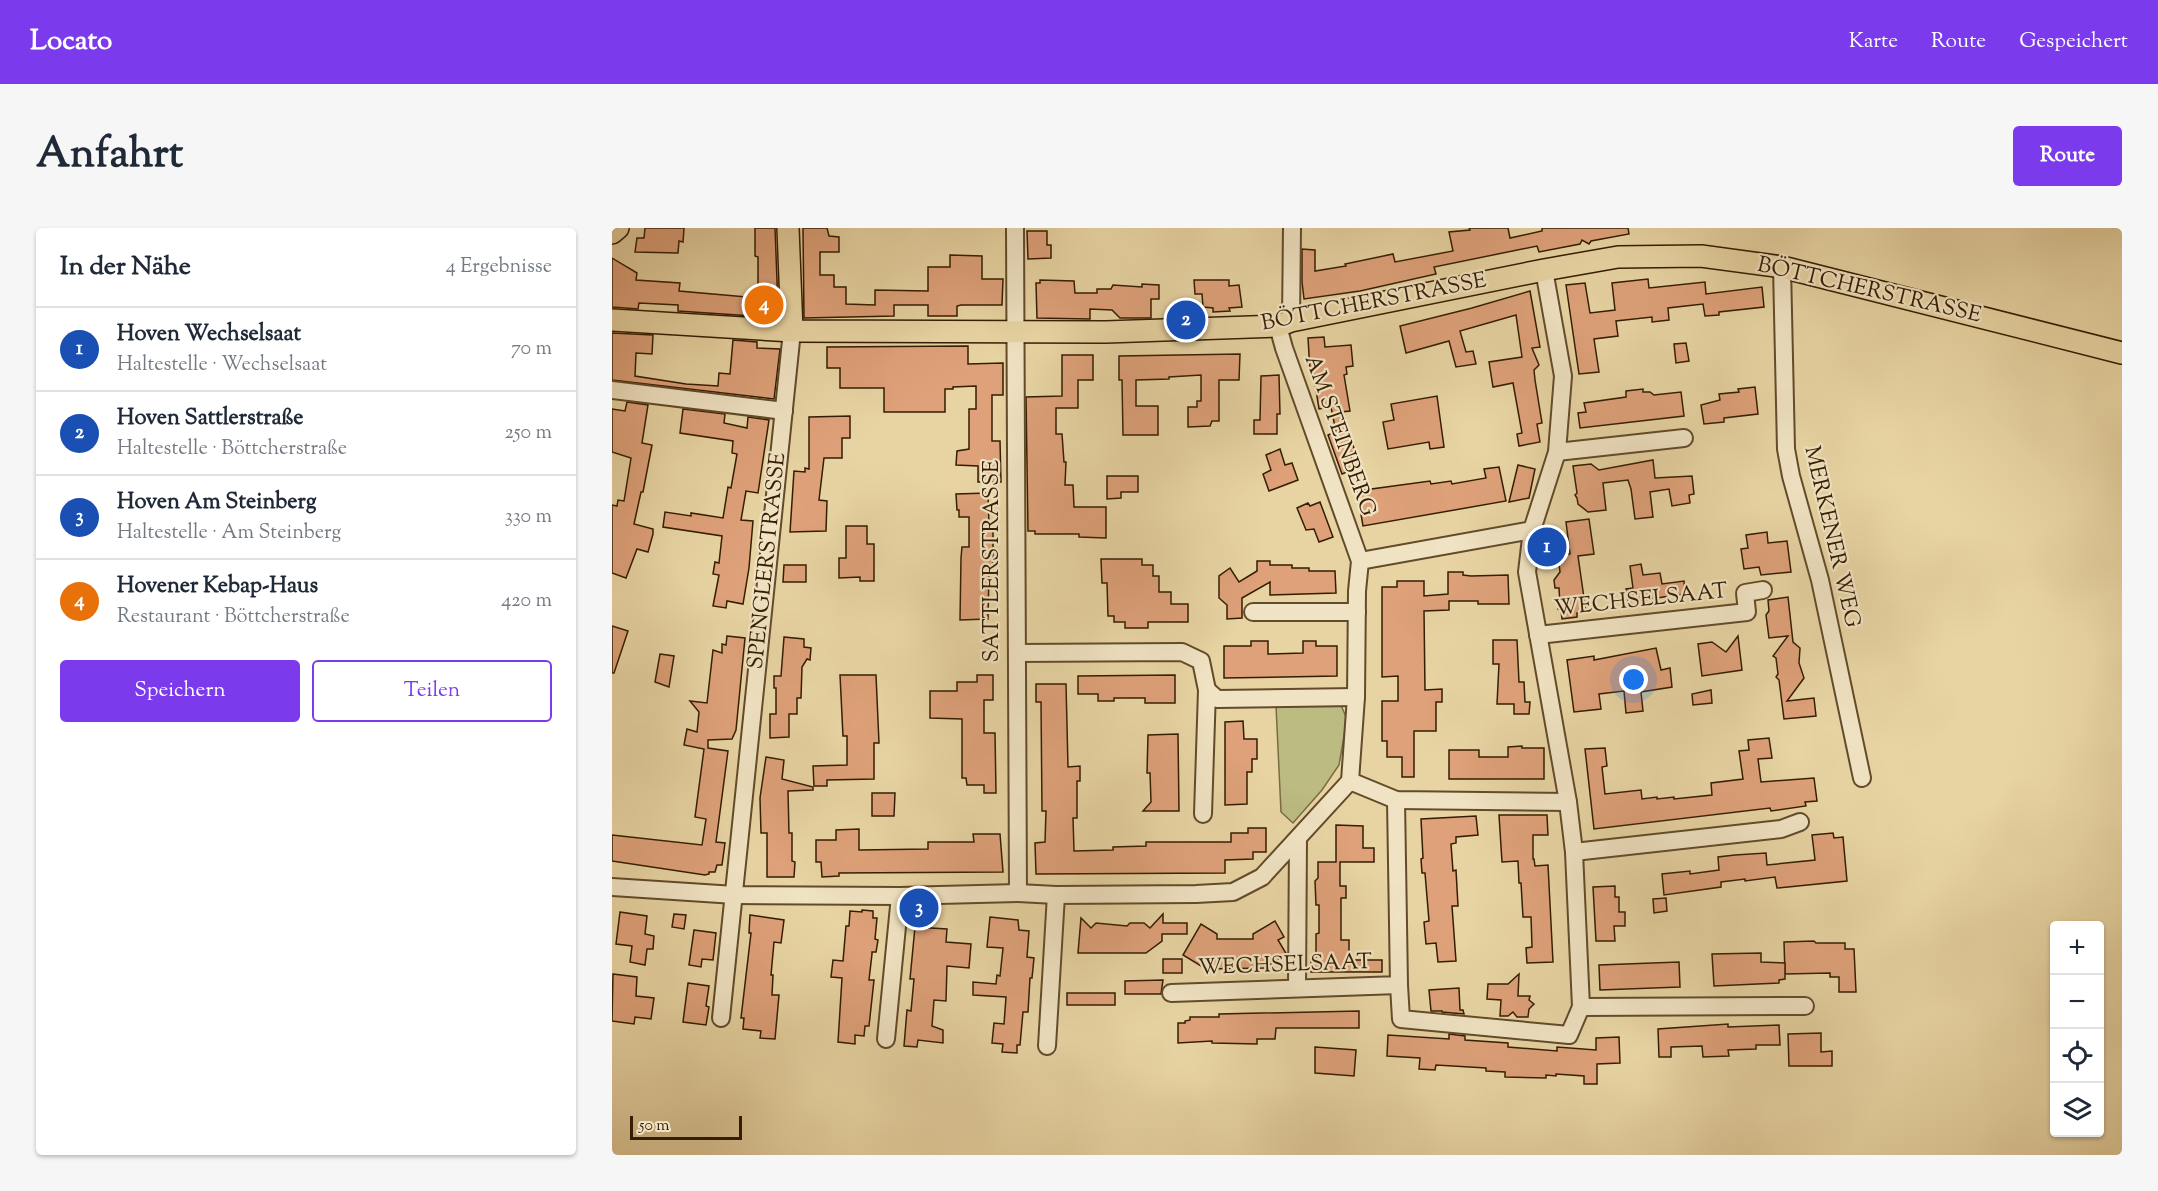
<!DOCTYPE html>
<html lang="de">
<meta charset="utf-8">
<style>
body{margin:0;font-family:"Sorts Mill Goudy",serif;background:#f6f6f7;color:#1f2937}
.controls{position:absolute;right:18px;bottom:18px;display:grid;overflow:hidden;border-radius:6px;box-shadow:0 2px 4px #0004}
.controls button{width:54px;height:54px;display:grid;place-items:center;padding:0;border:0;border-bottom:2px solid #e0e1e3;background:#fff;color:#1f2937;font:30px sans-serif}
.scale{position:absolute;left:18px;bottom:15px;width:112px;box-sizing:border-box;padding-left:6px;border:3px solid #351d02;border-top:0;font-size:16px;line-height:21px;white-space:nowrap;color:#351d02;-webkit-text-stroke:4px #f0e3c3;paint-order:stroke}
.you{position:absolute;left:1022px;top:452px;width:21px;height:21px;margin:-15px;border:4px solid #fff;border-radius:50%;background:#1a73e8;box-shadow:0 0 0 9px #1a73e833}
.badge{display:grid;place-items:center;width:39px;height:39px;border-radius:50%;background:#7c3aed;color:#fff;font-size:20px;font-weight:700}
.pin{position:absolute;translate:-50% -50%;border:3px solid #fff;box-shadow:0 2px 6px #0006}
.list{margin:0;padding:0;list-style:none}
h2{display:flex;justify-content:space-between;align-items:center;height:78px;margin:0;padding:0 24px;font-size:26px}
h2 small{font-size:20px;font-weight:400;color:#747a83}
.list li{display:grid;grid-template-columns:39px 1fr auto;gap:18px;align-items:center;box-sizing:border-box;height:84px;padding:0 24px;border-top:2px solid #e0e1e3}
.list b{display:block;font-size:22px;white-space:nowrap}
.list p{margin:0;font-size:20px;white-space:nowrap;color:#747a83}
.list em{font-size:20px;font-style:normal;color:#747a83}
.actions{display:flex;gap:12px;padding:18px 24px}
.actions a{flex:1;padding:14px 0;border:2px solid #7c3aed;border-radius:6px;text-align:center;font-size:21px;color:#7c3aed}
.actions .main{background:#7c3aed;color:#fff}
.icon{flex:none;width:33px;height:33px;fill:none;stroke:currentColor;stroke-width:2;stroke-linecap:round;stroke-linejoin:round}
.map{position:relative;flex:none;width:1510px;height:927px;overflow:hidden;border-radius:6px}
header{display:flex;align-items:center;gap:36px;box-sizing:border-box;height:84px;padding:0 30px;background:#7c3aed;color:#fff}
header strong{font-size:28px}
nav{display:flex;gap:33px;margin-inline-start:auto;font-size:21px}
.intro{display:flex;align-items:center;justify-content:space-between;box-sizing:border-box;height:144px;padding:0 36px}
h1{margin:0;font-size:42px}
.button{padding:15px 27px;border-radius:6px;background:#7c3aed;color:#fff;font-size:21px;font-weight:700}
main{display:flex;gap:36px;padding:0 36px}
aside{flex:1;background:#fff;border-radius:6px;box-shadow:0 2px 4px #0004}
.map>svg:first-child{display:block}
.green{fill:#bcbb81;stroke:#786c42;stroke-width:1.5}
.building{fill:#dea179;stroke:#351d02;stroke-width:1.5}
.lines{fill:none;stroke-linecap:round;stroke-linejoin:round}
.minor-casing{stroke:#624b2a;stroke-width:20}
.major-casing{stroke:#351d02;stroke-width:24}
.minor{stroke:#f0e3c3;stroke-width:16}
.major{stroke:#e8d4a3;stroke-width:21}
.labels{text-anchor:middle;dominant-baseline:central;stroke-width:4.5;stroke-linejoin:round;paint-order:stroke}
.street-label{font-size:22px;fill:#351d02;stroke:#f0e3c3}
</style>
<header>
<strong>Locato</strong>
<nav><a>Karte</a><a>Route</a><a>Gespeichert</a></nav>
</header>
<div class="intro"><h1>Anfahrt</h1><a class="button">Route</a></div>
<main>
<aside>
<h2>In der Nähe<small>4 Ergebnisse</small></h2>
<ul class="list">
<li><span class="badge" style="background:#1a4fb4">1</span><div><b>Hoven Wechselsaat</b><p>Haltestelle · Wechselsaat</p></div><em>70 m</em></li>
<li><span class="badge" style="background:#1a4fb4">2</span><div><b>Hoven Sattlerstraße</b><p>Haltestelle · Böttcherstraße</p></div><em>250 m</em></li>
<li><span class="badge" style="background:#1a4fb4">3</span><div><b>Hoven Am Steinberg</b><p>Haltestelle · Am Steinberg</p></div><em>330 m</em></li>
<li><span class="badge" style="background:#e8710a">4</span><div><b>Hovener Kebap-Haus</b><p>Restaurant · Böttcherstraße</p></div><em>420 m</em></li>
</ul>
<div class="actions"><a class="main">Speichern</a><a>Teilen</a></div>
</aside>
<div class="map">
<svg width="1510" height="927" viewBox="0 0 1510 927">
<rect width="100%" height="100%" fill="#e8d4a3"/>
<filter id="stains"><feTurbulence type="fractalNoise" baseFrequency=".00333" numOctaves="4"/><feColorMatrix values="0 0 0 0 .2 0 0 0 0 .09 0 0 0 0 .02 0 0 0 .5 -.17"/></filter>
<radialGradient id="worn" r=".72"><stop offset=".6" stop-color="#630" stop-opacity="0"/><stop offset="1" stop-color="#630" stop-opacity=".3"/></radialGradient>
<polygon class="green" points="728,475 735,491 727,537 710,562 681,595 669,584 664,478"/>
<g class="building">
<polygon points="33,0 72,0 71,14 67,13 66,25 23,24 25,10 32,10"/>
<polygon points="143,0 163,0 166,79 158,80 154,89 66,83 66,77 27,75 26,81 0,79 0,30 25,45 24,52 68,55 67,63 146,70 146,29 143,28"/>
<polygon points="191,0 215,0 217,8 227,9 227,24 208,24 208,47 222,47 222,59 234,59 234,76 263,77 263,62 316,63 316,39 338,39 338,27 370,28 370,51 391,51 390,77 349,77 345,78 345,88 316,88 316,77 282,77 282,88 192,90"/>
<polygon points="857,0 896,0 898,10 930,3 930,0 1016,0 1017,6 979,13 977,16 970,12 968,16 927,24 925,18 822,39 824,46 748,63 692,71 690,54 690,21 703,22 703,43 734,38 733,36 781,26 783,34 841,23 837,4 858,2"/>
<polygon points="415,3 435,3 435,17 439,17 439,30 416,31"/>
<polygon points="1036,51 1037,60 1093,54 1094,66 1150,59 1152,79 1107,84 1107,87 1093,88 1091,76 1056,80 1057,92 1040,94 1040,89 1004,93 1006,108 982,111 987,144 967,146 954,57 973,55 978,85 1003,82 1000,55"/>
<polygon points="428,52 462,53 463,65 485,65 485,61 499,61 501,57 530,59 530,56 547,57 547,71 539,71 539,90 508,90 500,82 478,81 478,91 425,90 424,55 428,55"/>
<polygon points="582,52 617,52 617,58 627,57 630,79 617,80 618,83 601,84 601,80 591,79 590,66 583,66"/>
<polygon points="918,63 928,119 920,120 927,137 922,142 923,152 930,195 925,196 928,214 907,218 905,206 910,205 901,155 881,159 877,134 910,129 904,87 848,103 854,124 861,123 864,136 844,139 837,113 794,125 788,98 860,80"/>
<polygon points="0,105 41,107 40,126 24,125 23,148 74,156 106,158 107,145 118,146 121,112 145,114 145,120 168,121 162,171 0,152"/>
<polygon points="712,109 713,119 739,117 741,138 734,139 735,146 732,147 738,183 729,184 743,223 738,225 743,241 730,246 716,207 724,204 719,179 707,181 701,143 698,143 696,110"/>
<polygon points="1074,115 1077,133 1064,135 1062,116"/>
<polygon points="356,118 356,136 391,135 391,167 380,167 380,213 388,213 389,254 366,254 366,238 344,237 345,223 357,221 357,181 364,181 364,158 341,159 341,161 333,161 333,184 272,184 272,160 228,160 228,140 215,140 215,119"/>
<polygon points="628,126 627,152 607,152 607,193 600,193 598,198 576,199 576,179 585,179 585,173 589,173 589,147 557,149 557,151 524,152 524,178 546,178 546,207 511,207 510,152 507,152 507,128"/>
<polygon points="450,127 481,127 481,152 466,152 466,180 444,180 444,206 450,206 452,234 454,234 453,257 461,257 462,279 494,279 494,310 467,309 467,306 423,306 423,303 416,303 414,169 450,168"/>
<polygon points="667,147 668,186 665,186 665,206 642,206 642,192 648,192 649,148"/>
<polygon points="1143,159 1146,186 1112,190 1112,194 1092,196 1089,177 1108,172 1107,166 1127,164 1126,161"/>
<polygon points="1031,161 1031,164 1038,164 1042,167 1069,164 1072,188 968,200 966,185 974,184 972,175 1014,169 1014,163"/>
<polygon points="825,168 832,219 818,221 817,214 776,221 771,194 782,192 779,176"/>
<polygon points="15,174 36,177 30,215 40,217 31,264 29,264 22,296 41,301 41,306 36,324 25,321 14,350 0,345 0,277 5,278 6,272 12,273 19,230 0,224 0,181 13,183"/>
<polygon points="71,181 113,186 112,195 135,200 136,189 157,192 146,265 134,263 129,292 141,293 137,340 131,376 115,373 114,380 101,378 107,347 101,346 103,334 107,335 110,308 51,299 53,284 79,288 79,285 111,290 116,259 119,260 125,226 120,225 121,213 68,205"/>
<polygon points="238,188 238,210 230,210 230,230 212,230 207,272 215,273 214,303 178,304 182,243 193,244 193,240 197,241 197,189"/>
<polygon points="668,221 673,237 680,235 686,252 657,263 651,246 659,242 654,227"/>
<polygon points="1041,232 1043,250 1080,248 1082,266 1077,267 1078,275 1060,278 1057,261 1038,264 1041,289 1023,291 1019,261 1016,252 991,255 994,282 976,284 966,276 965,270 963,267 965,265 961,238 979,236 987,242"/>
<polygon points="906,237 923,241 917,270 897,274"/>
<polygon points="887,239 894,273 751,298 745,263 818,253 819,256 839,253 840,256 874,250 872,241"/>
<polygon points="495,248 526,248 526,264 509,264 509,270 495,271"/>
<polygon points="376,265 377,298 381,298 381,345 377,345 376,391 348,392 349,330 350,319 357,319 357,289 347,289 347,282 345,282 344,266"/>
<polygon points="708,274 721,309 707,314 702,301 694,302 685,280 696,275 698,278"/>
<polygon points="977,291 982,326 966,328 974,384 965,385 965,389 950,391 949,383 946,381 948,377 947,360 943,360 942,352 948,344 946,328 958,326 954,294"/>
<polygon points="234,298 255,298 255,316 262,316 262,353 248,353 248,349 227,350 227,330 234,330"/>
<polygon points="1155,304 1156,315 1175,313 1179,344 1149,347 1147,339 1132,341 1129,321 1136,320 1134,307"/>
<polygon points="489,331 530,331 530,337 541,337 541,348 547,348 547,364 559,364 559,376 576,376 576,394 536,394 536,400 513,400 513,394 502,394 502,388 496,388 495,355 490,355"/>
<polygon points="645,333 658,333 658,337 680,337 680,340 697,340 697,343 723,343 724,365 658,367 658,354 630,370 630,390 615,391 615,377 607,370 607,348 618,340 627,354 645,343"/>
<polygon points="1029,336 1031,347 1048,345 1050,356 1072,353 1073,366 1016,374 1014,361 1021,360 1018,338"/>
<polygon points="172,337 194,337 194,354 171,354"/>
<polygon points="836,344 851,344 851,347 859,348 896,347 897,376 866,376 866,373 837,373 837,382 812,383 813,462 830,461 830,474 824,474 824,503 802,503 802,549 790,549 790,529 775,529 775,513 770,513 770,473 786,473 786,448 770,449 770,359 785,359 785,353 812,353 812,368 836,366"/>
<polygon points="1176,369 1181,414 1188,420 1187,435 1192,450 1175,473 1202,470 1204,488 1172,491 1167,452 1164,449 1166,446 1164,430 1161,428 1176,408 1157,410 1154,387 1157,383 1156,372"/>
<polygon points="0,398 16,403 2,445 0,445"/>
<polygon points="115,408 133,410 124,502 120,511 96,512 96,520 116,523 104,614 113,615 110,637 105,637 103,644 97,644 97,646 93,647 0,633 0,607 90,617 94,591 83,589 92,521 72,517 75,501 85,504 87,484 78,473 95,475 101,422 110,425 110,416 114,417"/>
<polygon points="1126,408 1130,442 1090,448 1086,416 1100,414 1114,424"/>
<polygon points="172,409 192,411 192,419 199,420 198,432 195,431 190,439 189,470 185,470 185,486 177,486 177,509 158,510 158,486 164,486 164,460 162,460 162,448 169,448"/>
<polygon points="881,412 905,412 907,454 912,454 913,474 918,474 917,486 902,486 902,476 885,476 887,436 881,436"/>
<polygon points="639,413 656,413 656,426 691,425 691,413 704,413 704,418 725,418 725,448 612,450 612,418 639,418"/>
<polygon points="1044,420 1049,442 1058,440 1060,459 1029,464 1031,483 1014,485 1012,463 987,466 989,481 962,484 955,432 982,428 982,432"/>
<polygon points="48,426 62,428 57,459 43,454"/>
<polygon points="228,447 264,447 267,515 262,515 262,551 215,552 215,558 202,558 201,538 235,537 235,508 231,508"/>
<polygon points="365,447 381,447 381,472 372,472 372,505 383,505 384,565 372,565 372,557 355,557 354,550 350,550 350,491 318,490 318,463 345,463 345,454 365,454"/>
<polygon points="563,447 563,475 533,475 533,470 502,470 502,473 486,473 486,466 466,466 466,448"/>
<polygon points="424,456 454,456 456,539 468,538 468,553 465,553 465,590 461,590 462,623 501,622 501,619 534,618 534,614 619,614 619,605 636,605 636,600 654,600 654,624 641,624 641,631 613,632 613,645 424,646 423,615 433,614 434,583 430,583 429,474 424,474"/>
<polygon points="1099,462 1100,475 1081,477 1080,466"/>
<polygon points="631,493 632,511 645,511 645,531 640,531 640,544 635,544 635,576 613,577 613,494"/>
<polygon points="566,506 567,583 531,583 539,574 538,545 535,545 536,507"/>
<polygon points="1157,510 1160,530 1146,531 1149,554 1202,550 1205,573 1193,574 1194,578 1159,583 1158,580 982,601 973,521 993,520 995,538 990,539 993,566 1029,562 1030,571 1045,569 1045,571 1062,569 1062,571 1100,567 1099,555 1131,551 1127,523 1137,522 1136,512"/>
<polygon points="910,518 910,520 932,520 932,551 837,551 837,522 867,522 867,529 896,529 896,519"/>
<polygon points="154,529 172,532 170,551 201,559 201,562 176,563 177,605 180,605 180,633 183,634 182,649 155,649 155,605 149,605 148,570"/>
<polygon points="260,565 283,565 282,588 260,588"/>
<polygon points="887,587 935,587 936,607 921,607 921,631 922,631 923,638 936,637 941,734 915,735 914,720 920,719 919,689 911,689 909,655 907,655 906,633 890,634"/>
<polygon points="864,588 866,607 844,609 844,615 839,616 841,643 844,642 846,678 840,678 844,733 826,734 824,715 814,716 812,694 817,693 813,645 810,645 809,631 811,630 809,591"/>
<polygon points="724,597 751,598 751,620 762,620 762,634 728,634 728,658 734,658 734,670 729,670 729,712 737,712 737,732 770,732 770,744 699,744 699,732 704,732 704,706 707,705 707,677 704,677 703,653 706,650 706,634 724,634"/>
<polygon points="247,601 247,622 316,621 316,614 362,614 361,606 388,606 391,644 227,645 227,648 210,649 209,634 204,634 204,612 224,612 224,602"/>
<polygon points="1221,605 1222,610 1231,609 1235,653 1165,660 1163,649 1133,653 1133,651 1109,654 1109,659 1052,667 1050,646 1078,643 1078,646 1107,642 1106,629 1123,627 1154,625 1155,637 1203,632 1200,607"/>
<polygon points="1003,658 1003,669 1007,669 1007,684 1013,684 1013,698 1002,698 1003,713 984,713 981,659"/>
<polygon points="1054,670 1055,683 1042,685 1041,671"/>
<polygon points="250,682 261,683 261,690 265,690 263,711 266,712 264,724 260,724 260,726 257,752 262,752 257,798 253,798 252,808 243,807 243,816 226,814 230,750 219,749 221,732 231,733 234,698 237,698 238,683 250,684"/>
<polygon points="8,684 35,688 33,706 42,708 41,721 35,721 33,737 18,734 20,718 4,716"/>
<polygon points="62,686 74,687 72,701 60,699"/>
<polygon points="551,686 551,695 575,695 575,706 550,706 550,713 534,725 466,725 469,690 479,700 484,695 515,698 518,695 532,695 538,700"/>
<polygon points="138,687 172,692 169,715 162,714 159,747 161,747 160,767 167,767 163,811 148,810 149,803 131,801 132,790 129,790 139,705 137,705"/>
<polygon points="378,689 406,692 407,702 417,703 415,729 422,730 420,750 418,750 416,784 411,784 408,817 405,817 405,825 390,824 391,816 380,815 382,795 392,796 394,769 361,767 361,754 384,756 385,747 388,748 391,720 375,719"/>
<polygon points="663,693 672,709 666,712 675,727 652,740 594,741 571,727 589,696 605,706 605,711 641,711 641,706"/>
<polygon points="303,699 335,701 334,714 359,716 357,740 335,738 334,773 322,772 320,798 331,802 331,815 306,812 305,819 292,818 295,782 299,783 302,751 298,751"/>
<polygon points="82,702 104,705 101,732 90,731 89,739 77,737"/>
<polygon points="1202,713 1204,715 1233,715 1233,721 1242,721 1244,764 1227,764 1227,749 1218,749 1218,745 1173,746 1172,714"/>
<polygon points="1149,725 1149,734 1173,735 1173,751 1167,752 1167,755 1102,758 1100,726"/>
<rect x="551" y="731" width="19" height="14"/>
<polygon points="1067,734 1068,759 988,762 987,737"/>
<polygon points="1,746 25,749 24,768 42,770 39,791 23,789 22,796 0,793"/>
<polygon points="907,746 906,768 918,768 917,772 922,776 917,781 916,789 905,789 901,784 896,788 888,788 889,772 875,771 876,756 896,756"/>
<polygon points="551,752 549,766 513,766 513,753"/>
<polygon points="76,755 97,758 94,778 97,779 94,797 71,794"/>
<polygon points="847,760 848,782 851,782 852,786 830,784 830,783 819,783 817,762"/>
<rect x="455" y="765" width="48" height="12"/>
<polygon points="747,783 747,800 664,800 663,811 645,811 645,816 600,815 600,813 566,815 566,795 573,795 573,793 578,792 578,789 607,789 607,786"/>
<polygon points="1116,796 1116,799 1167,797 1168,817 1144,817 1144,821 1116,822 1117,828 1091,829 1090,818 1059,819 1059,829 1047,829 1046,801"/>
<polygon points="1209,805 1209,824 1220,823 1220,838 1177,838 1176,806"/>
<polygon points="837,806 853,808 853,812 896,815 896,819 945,823 945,819 984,822 984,810 1007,809 1008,835 985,836 985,856 972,856 972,848 944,846 944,848 934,847 934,850 893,849 893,844 874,843 874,840 824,837 823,842 807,841 808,830 775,828 776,807 837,811"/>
<polygon points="703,819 744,822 742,848 703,845"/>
</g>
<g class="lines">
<g class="minor-casing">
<g id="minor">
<polyline points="403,0 406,665"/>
<polyline points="1170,39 1174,221 1179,248 1208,352 1250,550"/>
<polyline points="679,93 680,0"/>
<polyline points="0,162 172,183"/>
<polyline points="945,224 1072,210"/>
<polyline points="748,333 920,302"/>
<polyline points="641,384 745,384"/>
<polyline points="926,407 1135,384 1133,365 1151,362"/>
<polyline points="405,425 570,424 589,433 595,462 591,586"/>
<polyline points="595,462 605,471 744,469"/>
<polyline points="738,553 784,572 956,574"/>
<polyline points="962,624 1169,601 1188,594"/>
<polyline points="0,659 123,667 288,668 406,665 444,667 584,666 621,664 650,649 738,553 744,469 745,363 748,333 672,120 666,98"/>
<polyline points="787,757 789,791 957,807 969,779 962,624 956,574 915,344 920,302 945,224 951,148 932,42"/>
<polyline points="685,759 686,611"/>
<polyline points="559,765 787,757 784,572"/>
<polyline points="969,779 1193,778"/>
<polyline points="109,790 180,103"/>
<polyline points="274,811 288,668"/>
<polyline points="435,818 444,667"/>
</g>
</g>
<g class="major-casing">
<g id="major">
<polyline points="176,0 180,103"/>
<polyline points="0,5 6,0"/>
<polyline points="0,92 180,103 494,104 666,98 679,93 932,42 1006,29 1089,28 1170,39 1510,125"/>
</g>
</g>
<use href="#minor" class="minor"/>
<use href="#major" class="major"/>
</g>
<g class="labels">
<g class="street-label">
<text transform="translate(1257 63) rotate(13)">BÖTTCHERSTRASSE</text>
<text transform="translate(762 75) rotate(-11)">BÖTTCHERSTRASSE</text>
<text transform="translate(727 208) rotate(70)">AM STEINBERG</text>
<text transform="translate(1219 309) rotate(77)">MERKENER WEG</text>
<text transform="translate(156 333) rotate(-84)">SPENGLERSTRASSE</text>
<text transform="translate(381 333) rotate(-90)">SATTLERSTRASSE</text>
<text transform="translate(1029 373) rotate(-6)">WECHSELSAAT</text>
<text transform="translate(673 738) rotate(-2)">WECHSELSAAT</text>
</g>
</g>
<rect width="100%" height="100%" filter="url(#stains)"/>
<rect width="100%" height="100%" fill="url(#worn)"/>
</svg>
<div class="controls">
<button>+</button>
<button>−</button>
<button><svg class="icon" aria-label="locate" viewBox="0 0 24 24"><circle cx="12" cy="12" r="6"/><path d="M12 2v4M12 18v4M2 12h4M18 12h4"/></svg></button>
<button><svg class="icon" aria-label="layers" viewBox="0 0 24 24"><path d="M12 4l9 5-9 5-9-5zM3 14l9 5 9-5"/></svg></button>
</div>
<div class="scale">50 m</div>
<div class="you"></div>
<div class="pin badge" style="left:935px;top:319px;background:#1a4fb4">1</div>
<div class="pin badge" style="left:574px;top:92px;background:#1a4fb4">2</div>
<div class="pin badge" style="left:307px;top:680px;background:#1a4fb4">3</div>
<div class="pin badge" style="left:152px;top:77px;background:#e8710a">4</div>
</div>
</main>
